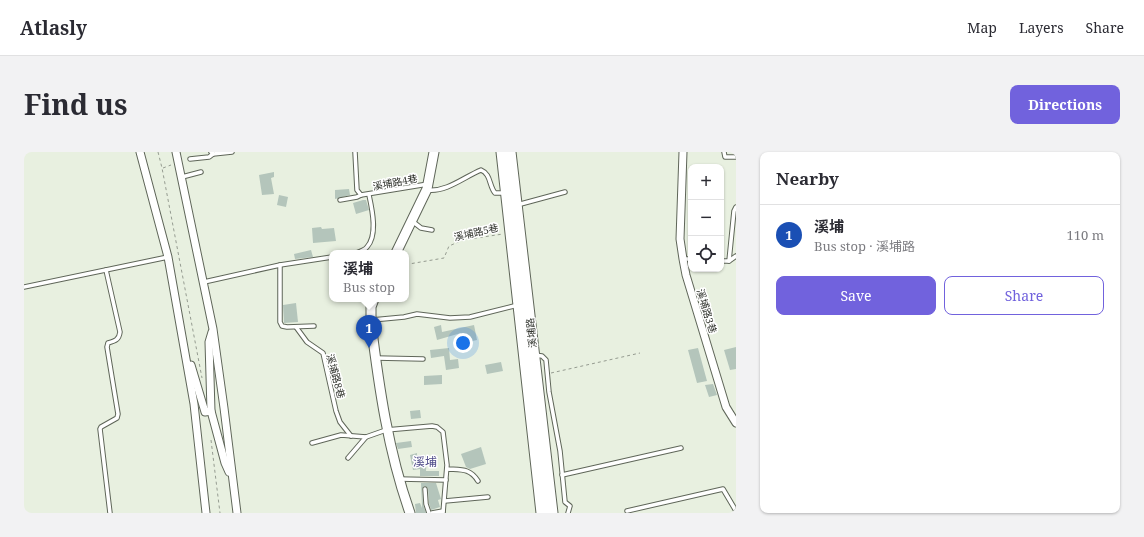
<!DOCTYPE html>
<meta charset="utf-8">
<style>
body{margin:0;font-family:"Noto Serif","Noto Sans TC",serif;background:#f2f2f3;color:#2b2b33}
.controls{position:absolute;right:12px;top:12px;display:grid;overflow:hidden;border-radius:8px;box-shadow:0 1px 3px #0004}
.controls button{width:36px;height:36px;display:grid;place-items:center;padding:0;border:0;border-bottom:1px solid #e1e1e2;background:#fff;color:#2b2b33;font:20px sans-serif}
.you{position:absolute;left:439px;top:191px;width:14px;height:14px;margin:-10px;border:3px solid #fff;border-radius:50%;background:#1a73e8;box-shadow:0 0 0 6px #1a73e833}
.badge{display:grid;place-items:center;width:26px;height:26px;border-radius:50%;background:#7162dd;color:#fff;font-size:13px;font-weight:700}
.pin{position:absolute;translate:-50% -33px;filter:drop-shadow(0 1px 2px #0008)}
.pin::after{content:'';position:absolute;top:21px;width:14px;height:12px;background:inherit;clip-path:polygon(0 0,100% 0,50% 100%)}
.popup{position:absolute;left:305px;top:98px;width:80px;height:52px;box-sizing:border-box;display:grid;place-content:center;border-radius:8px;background:#fff;filter:drop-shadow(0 1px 3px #0005);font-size:13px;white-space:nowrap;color:#7c7c81}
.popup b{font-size:15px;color:#2b2b33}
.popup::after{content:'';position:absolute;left:50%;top:100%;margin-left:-8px;border:8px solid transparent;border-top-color:#fff}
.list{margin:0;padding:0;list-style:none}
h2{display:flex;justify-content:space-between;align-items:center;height:52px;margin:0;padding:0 16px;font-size:17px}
h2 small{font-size:13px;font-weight:400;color:#7c7c81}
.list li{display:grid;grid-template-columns:26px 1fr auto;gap:12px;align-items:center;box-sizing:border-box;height:60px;padding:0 16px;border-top:1px solid #e1e1e2}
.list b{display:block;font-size:15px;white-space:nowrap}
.list p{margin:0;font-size:13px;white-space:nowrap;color:#7c7c81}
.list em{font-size:13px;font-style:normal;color:#7c7c81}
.actions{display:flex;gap:8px;padding:12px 16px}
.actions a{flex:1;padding:9px 0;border:1px solid #7162dd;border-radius:8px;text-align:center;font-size:14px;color:#7162dd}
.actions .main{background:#7162dd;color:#fff}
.icon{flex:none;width:22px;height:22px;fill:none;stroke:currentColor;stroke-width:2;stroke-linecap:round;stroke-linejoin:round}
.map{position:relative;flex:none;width:712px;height:361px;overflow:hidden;border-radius:8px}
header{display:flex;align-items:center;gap:24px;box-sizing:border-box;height:56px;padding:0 20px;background:#fff;border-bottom:1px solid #e1e1e2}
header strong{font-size:19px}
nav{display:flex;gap:22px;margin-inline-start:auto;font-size:14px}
.intro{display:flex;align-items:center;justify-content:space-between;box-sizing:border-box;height:96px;padding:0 24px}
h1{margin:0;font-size:28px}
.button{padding:10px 18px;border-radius:8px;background:#7162dd;color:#fff;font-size:14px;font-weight:700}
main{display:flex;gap:24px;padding:0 24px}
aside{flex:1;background:#fff;border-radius:8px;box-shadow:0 1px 3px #0004}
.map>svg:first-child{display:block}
.building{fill:#b4c5bb}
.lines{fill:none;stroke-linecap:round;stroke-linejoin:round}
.service-casing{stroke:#5f6659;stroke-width:5.5}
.minor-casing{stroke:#5f6659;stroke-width:9}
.tertiary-casing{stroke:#5f6659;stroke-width:11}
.primary-casing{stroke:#5f6659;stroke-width:13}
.path{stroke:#959b90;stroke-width:1;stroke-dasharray:3 3;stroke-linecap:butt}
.service{stroke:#fff;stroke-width:3.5}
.minor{stroke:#fff;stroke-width:7}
.tertiary{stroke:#fff;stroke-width:9}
.primary{stroke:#fff;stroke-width:11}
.labels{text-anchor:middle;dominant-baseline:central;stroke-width:3;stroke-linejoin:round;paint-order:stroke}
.street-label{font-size:10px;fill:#30332d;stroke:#fff}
.quarter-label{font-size:12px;fill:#514d8b;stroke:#fff}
</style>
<header>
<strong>Atlasly</strong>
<nav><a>Map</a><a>Layers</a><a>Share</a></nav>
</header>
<div class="intro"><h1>Find us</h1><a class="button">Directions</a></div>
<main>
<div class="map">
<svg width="712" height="361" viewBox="0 0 712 361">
<rect width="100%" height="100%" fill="#e8f0e0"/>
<g class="building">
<polygon points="250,20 250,25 247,26 250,42 238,43 235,23"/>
<polygon points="325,37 326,43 311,47 311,38"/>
<polygon points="255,43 264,45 262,55 253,53"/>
<polygon points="339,48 342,48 345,58 332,62 329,51"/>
<polygon points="297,75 298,77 310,76 312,89 289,91 288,76"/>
<polygon points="287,98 289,105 271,107 270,102"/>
<polygon points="272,151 274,170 260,171 259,153"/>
<polygon points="417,173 418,180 450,173 453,188 439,191 437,181 413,188 410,175"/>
<polygon points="712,195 712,217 706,218 700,198"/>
<polygon points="425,196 426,208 434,207 435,216 422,218 420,204 407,206 406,198"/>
<polygon points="674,196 683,229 673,231 664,198"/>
<polygon points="477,210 479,219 463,222 461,213"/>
<polygon points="418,223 418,232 400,233 400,224"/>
<polygon points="689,232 693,243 685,245 681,233"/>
<polygon points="396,258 397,266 387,267 386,259"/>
<polygon points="387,289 388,295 374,297 372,291"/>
<polygon points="457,295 462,312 446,317 442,315 437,302"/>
<polygon points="393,301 393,303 403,304 402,319 415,319 415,324 396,324 396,317 389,318 386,303"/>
<polygon points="397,331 412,331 417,347 414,348 416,355 407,358 405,351 404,336 400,334 398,337 399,352 402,361 392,361 391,352 396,351 398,356"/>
</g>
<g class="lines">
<g class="service-casing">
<g id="service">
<polyline points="187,0 189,2 208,0"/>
<polyline points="331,0 333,38 337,43 404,32"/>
<polyline points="700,0 701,5 712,5"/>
<polyline points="166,7 185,5 189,2"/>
<polyline points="158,25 177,20"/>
<path d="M404 38C423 40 440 25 457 18 467 22 465 34 471 41H481"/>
<polyline points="316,48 333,45 337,43"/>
<polyline points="493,53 541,40"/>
<polyline points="388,69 397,76 408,78"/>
<path d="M332 101C335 100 341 98 343 95 354 83 348 57 345 43"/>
<polyline points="659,107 667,107"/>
<polyline points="697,109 705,109 712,104"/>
<polyline points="705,109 710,59 712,55"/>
<polyline points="256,113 256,170 258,174 263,175 290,174"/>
<path d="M82 118 96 180C95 188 91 189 84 191L83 195 94 262 93 266 77 275 76 277 86 361"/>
<polyline points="180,130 256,113 308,105"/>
<polyline points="0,135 144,105"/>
<polyline points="348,168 380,165 393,162 426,166 446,165 494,153"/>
<polyline points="272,175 283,190 299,201 312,259 316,270 327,284"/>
<polyline points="510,203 518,204 522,208 525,240 536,299 541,350 546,354 544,361"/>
<polyline points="352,206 399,207"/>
<polyline points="288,291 317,283 342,285 362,278 408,274 413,275 419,280 423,313 419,361"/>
<polyline points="324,306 342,285"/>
<path d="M423 317C437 318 446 316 454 329"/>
<polyline points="538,323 657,296"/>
<polyline points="375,327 422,328"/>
<polyline points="401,337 402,352 405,361"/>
<polyline points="421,349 464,345"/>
<polyline points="603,359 699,337 712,359"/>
<polyline points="408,361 419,359"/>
</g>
</g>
<g class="minor-casing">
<g id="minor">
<polyline points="116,0 144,105 170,252 182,361"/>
<polyline points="152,0 189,177 200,256 213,361"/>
<polyline points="659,0 656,87 659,107 662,123 702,255 712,271"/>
<polyline points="188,180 185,190 187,259 201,311 205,320"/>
<polyline points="167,213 181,260 187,259"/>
</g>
</g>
<g class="tertiary-casing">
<g id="tertiary">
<polyline points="372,101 403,37 410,0"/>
<path d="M350 147 347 155V171C355 235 364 299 386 361"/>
</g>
</g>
<g class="primary-casing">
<g id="primary">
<polyline points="478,0 518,361"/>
<polyline points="486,0 528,361"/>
</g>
</g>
<g class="path">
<polyline points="134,0 138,16 178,226"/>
<polyline points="139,16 147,13"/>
<polyline points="382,111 385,112 420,106 425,94 439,88 479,82"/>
<polyline points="527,221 616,201"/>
<polyline points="187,288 196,361"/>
</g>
<use href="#service" class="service"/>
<use href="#minor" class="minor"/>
<use href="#tertiary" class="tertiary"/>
<use href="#primary" class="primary"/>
</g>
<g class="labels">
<g class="street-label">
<text transform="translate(371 30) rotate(-11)">溪埔路4巷</text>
<text transform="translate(452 80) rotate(-13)">溪埔路5巷</text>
<text transform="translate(683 159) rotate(73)">溪埔路3巷</text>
<text transform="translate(507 181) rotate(-96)">溪埔路</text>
<text transform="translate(312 224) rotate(75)">溪埔路8巷</text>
</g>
<g class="quarter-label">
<text x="401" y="309">溪埔</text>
</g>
</g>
</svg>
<div class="controls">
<button>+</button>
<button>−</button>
<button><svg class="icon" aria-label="locate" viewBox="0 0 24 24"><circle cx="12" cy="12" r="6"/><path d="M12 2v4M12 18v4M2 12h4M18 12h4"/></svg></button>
</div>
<div class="you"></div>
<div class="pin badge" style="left:345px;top:196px;background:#1a4fb4">1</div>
<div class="popup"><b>溪埔</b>Bus stop</div>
</div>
<aside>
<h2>Nearby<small></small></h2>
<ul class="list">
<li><span class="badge" style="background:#1a4fb4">1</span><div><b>溪埔</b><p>Bus stop · 溪埔路</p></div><em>110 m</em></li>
</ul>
<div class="actions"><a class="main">Save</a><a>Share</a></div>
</aside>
</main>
